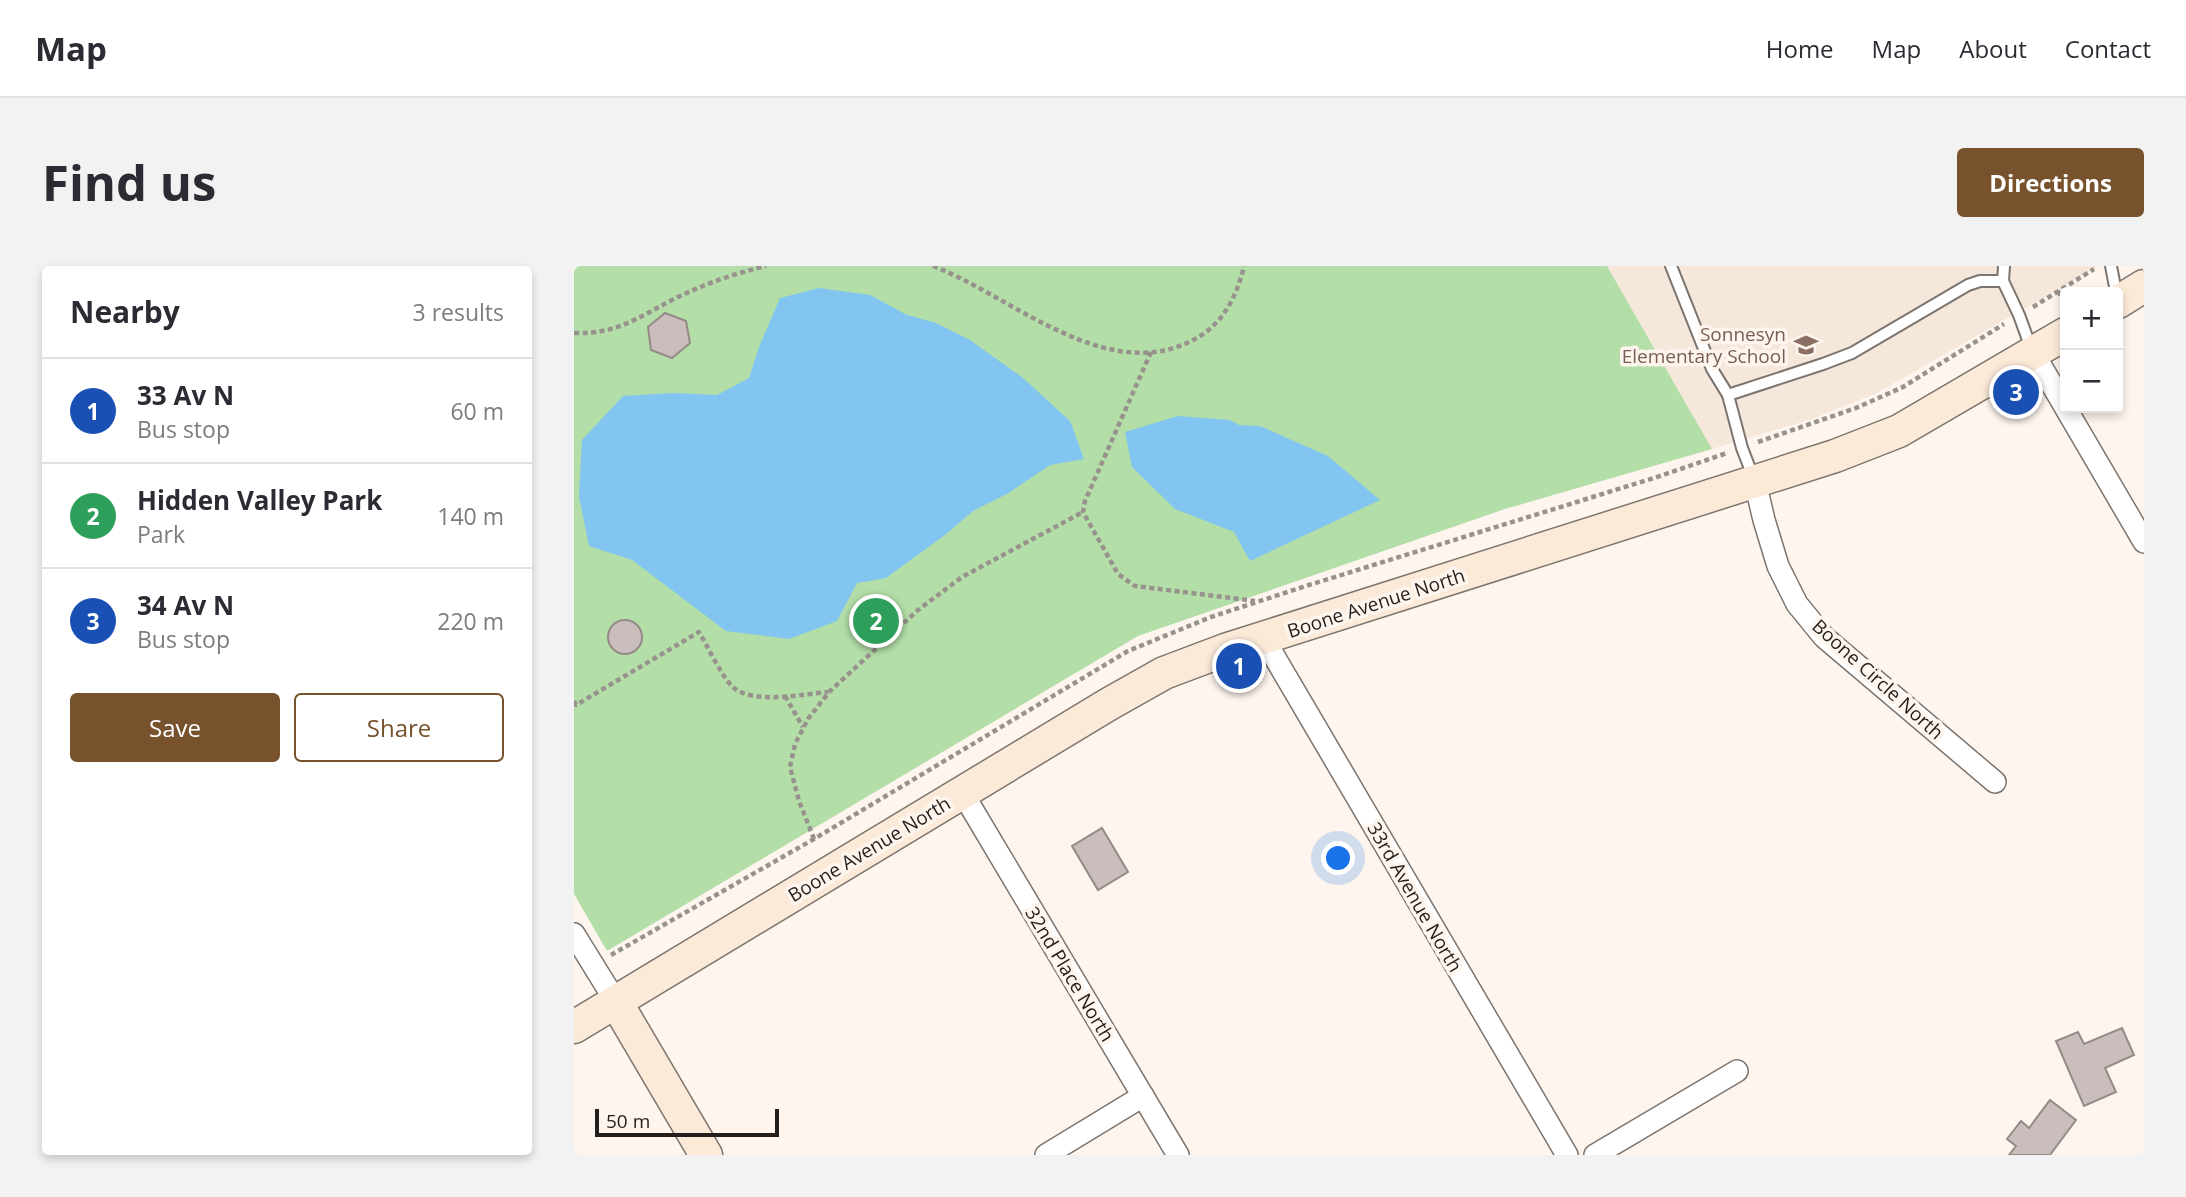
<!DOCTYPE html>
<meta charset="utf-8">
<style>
body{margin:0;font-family:"Open Sans",sans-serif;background:#f2f2f3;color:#2b2b33}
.controls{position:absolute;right:21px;top:21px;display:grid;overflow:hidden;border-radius:7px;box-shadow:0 4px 10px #0003}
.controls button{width:63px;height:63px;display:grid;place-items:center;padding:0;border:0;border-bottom:2px solid #e1e1e2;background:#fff;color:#2b2b33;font:35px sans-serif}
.scale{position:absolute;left:21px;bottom:18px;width:184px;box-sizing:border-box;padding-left:7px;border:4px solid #221f1c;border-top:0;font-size:19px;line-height:24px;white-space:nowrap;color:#221f1c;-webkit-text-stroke:5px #fef5ee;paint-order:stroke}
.you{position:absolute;left:765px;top:593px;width:24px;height:24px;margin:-18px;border:5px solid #fff;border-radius:50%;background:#1a73e8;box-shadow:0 0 0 10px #1a73e833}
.badge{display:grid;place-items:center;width:46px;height:46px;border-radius:50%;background:#77522d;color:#fff;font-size:23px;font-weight:700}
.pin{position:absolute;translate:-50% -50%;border:4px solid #fff;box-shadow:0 2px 7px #0006}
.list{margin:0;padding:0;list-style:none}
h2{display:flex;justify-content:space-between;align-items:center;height:91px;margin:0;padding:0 28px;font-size:30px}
h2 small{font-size:23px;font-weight:400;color:#7c7c81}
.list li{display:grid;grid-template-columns:46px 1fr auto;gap:21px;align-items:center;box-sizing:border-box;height:105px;padding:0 28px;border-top:2px solid #e1e1e2}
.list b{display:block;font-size:26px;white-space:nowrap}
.list p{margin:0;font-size:23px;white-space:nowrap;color:#7c7c81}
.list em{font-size:23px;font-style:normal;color:#7c7c81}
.actions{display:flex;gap:14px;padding:21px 28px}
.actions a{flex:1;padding:16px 0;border:2px solid #77522d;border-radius:7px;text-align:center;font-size:24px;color:#77522d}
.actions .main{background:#77522d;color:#fff}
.map{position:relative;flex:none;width:1570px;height:889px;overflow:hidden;border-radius:7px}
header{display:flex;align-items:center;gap:42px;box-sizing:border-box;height:98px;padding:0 35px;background:#fff;border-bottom:2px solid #e1e1e2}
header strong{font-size:33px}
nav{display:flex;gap:38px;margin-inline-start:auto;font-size:24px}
.intro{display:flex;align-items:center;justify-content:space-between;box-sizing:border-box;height:168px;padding:0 42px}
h1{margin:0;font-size:49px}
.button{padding:18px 32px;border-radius:7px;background:#77522d;color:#fff;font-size:24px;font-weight:700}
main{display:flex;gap:42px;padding:0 42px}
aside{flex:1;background:#fff;border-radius:7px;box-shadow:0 4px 10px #0003}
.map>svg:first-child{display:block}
.built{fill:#f6e7db}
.green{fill:#b3dea8}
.water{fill:#82c5f1}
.building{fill:#cabebc;stroke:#958a88;stroke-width:2}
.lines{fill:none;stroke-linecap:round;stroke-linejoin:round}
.lane-casing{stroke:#7c746e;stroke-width:14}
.street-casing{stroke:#7c746e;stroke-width:24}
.secondary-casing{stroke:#7c746e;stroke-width:35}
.path{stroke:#98928d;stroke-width:4.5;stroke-dasharray:5 3.5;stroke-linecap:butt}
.lane{stroke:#fff;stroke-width:10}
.street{stroke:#fff;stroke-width:21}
.secondary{stroke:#fcead9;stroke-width:32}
.labels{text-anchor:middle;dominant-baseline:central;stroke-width:7;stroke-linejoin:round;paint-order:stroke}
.education-label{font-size:19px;fill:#785e54;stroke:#fef5ee;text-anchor:end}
.street-label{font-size:19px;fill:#221f1c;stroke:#fef5ee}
</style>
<header>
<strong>Map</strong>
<nav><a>Home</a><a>Map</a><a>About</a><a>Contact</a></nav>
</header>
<div class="intro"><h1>Find us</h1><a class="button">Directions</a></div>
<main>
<aside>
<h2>Nearby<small>3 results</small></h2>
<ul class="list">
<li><span class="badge" style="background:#1a4fb4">1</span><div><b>33 Av N</b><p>Bus stop</p></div><em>60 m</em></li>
<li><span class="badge" style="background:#2e9e5b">2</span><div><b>Hidden Valley Park</b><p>Park</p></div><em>140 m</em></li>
<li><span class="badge" style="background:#1a4fb4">3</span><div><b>34 Av N</b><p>Bus stop</p></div><em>220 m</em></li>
</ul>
<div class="actions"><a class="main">Save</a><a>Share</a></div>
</aside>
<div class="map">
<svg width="1570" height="889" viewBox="0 0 1570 889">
<rect width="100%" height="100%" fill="#fef5ee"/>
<polygon class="built" points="1033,0 1525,0 1301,128 1238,153 1138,183"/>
<polygon class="green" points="0,0 1033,0 1138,183 931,243 564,370 33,685 0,628"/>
<g class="water">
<polygon points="245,22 296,29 333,49 362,57 396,74 449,112 496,155 510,193 476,199 433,228 399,245 371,269 312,312 283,317 263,355 215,373 152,365 58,294 15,280 5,231 8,174 49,130 98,127 143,129 175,112 185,81 206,32"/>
<polygon points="604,150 656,154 665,159 686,160 754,190 806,234 676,295 660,266 601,243 558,201 551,166"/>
</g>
<g class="building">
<polygon points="91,47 112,55 116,77 98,92 77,84 74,61"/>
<circle cx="51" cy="371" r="17"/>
<polygon points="528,562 554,606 524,624 498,580"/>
<polygon points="1548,762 1560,789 1531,802 1542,826 1510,840 1482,775 1504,766 1510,778"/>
<polygon points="1476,834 1502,854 1476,889 1435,889 1442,880 1433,873 1447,855 1455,862"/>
</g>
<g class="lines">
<g class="lane-casing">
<g id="lane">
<polyline points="1097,0 1138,103 1154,129"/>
<polyline points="1430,0 1429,15 1445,49 1457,82"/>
<polyline points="1537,0 1542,26"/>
<polyline points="1180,213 1168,182 1154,129 1249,98 1278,87 1394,19 1406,15 1429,15"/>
</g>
</g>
<g class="street-casing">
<g id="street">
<polyline points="1460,88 1570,276"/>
<polyline points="1181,216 1190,254 1204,300 1223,338 1250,371 1421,516"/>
<polyline points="690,373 993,889"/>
<polyline points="388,526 604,889"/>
<polyline points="0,668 42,736"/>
<polyline points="472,889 569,830"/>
<polyline points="1021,889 1163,805"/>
</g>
</g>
<g class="secondary-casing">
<g id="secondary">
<polyline points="1544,36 1570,20"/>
<polyline points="42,736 132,889"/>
<polyline points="0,761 535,438 590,407 651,384 1261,190 1325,165 1491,68"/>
</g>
</g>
<g class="path">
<path d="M359 0C438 30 533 121 621 73 649 58 663 30 670 0"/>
<polyline points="1484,25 1491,37"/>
<polyline points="1459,41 1520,3"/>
<path d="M0 67C44 68 63 52 100 33 130 18 159 8 192 0"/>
<polyline points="577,86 511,235 509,246 544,308 561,320 681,335"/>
<polyline points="1184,176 1282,142 1329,121 1430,58"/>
<polyline points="211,430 229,461"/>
<path d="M0 435 2 439 125 366C133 379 149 413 159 421 178 439 230 428 254 426"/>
<polyline points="240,573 225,535 216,501 221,478 234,453 255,426 344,344 388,311 509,246"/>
<polyline points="37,689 240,573 554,385 637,351 735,319 1080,212 1153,187"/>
</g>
<use href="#lane" class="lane"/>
<use href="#street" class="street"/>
<use href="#secondary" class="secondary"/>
</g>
<defs>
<g id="school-bare" transform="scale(1.89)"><path d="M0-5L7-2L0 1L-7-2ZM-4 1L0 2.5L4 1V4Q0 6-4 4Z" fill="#8d6e63" stroke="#fef5ee" stroke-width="2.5" paint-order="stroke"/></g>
</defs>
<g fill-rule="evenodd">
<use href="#school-bare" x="1232" y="79"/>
</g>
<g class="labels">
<g class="education-label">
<text x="1212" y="68">Sonnesyn<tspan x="1212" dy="22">Elementary School</tspan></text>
</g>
<g class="street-label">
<text transform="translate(802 337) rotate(-18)">Boone Avenue North</text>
<text transform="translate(1304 413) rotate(42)">Boone Circle North</text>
<text transform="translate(295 583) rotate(-31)">Boone Avenue North</text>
<text transform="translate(841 631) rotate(60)">33rd Avenue North</text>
<text transform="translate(496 708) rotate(59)">32nd Place North</text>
</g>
</g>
</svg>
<div class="controls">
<button>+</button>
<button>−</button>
</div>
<div class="scale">50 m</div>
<div class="you"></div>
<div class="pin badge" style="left:665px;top:400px;background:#1a4fb4">1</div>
<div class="pin badge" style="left:302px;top:355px;background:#2e9e5b">2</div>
<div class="pin badge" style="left:1442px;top:126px;background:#1a4fb4">3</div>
</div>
</main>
